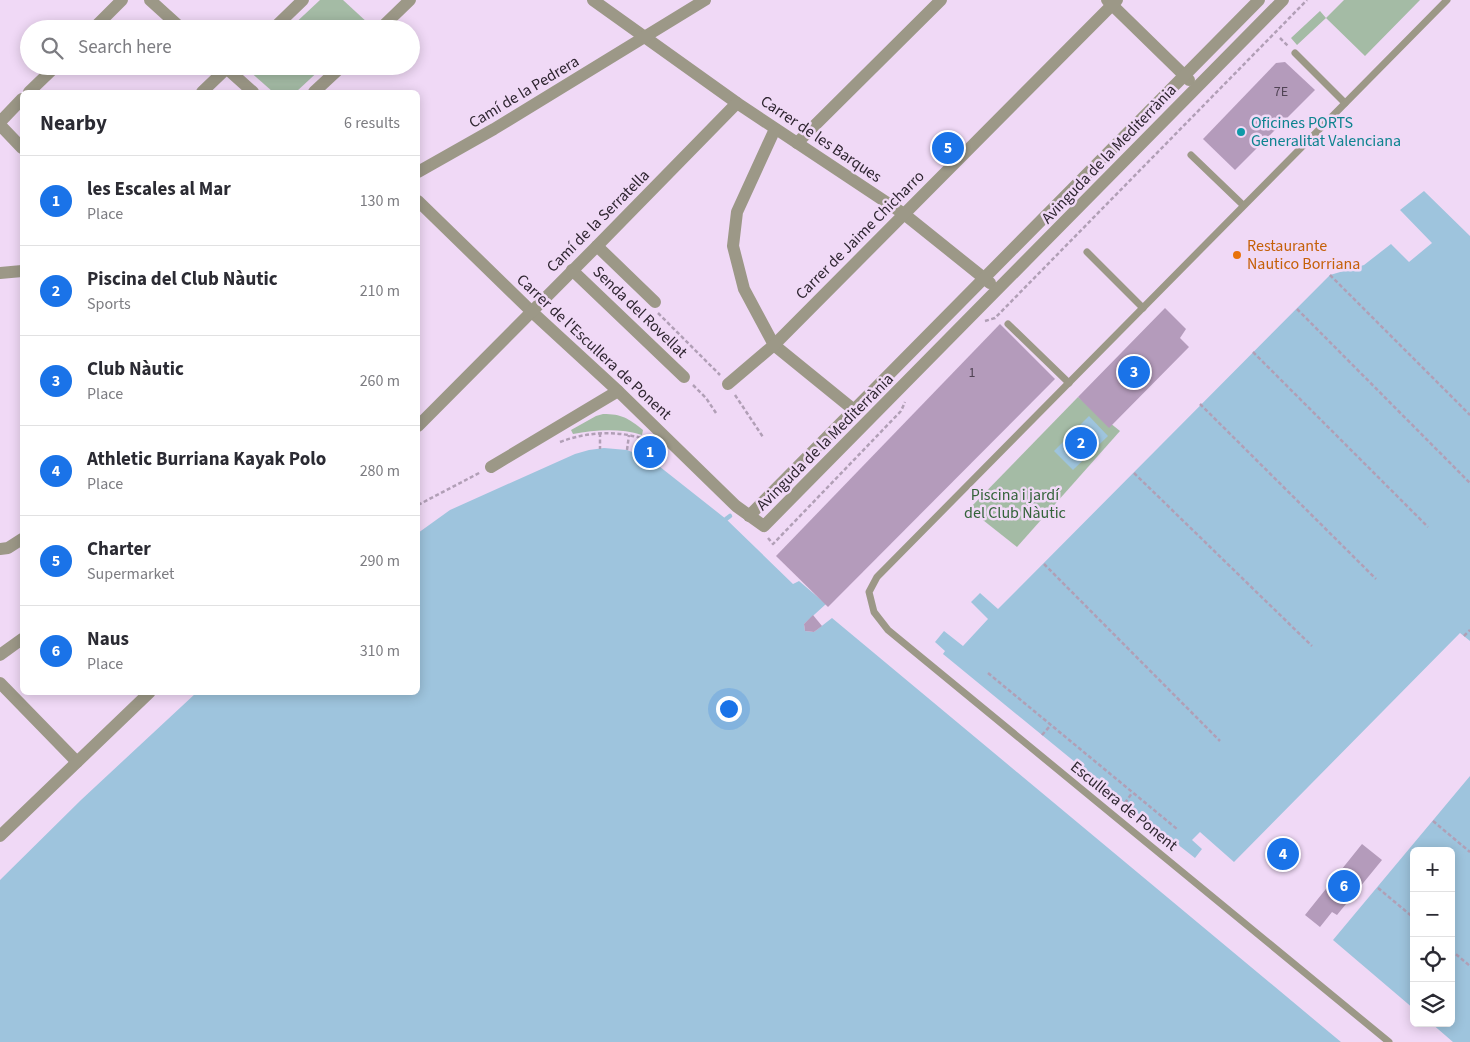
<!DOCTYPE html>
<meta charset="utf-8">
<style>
body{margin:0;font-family:"Source Sans 3",sans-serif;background:#f7f7f7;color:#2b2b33}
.controls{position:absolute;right:15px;bottom:15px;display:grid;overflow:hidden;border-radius:8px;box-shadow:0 2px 12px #0003}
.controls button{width:45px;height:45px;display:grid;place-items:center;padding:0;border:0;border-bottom:1px solid #e1e1e2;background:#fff;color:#2b2b33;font:25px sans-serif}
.you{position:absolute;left:728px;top:708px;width:18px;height:18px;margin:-12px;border:4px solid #fff;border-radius:50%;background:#1a73e8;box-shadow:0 0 0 8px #1a73e833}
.badge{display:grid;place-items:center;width:32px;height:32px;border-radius:50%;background:#1a73e8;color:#fff;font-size:16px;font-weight:700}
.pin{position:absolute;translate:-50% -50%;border:2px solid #fff;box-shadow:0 1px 5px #0006}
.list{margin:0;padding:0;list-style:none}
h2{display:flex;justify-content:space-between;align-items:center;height:65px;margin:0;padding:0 20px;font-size:21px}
h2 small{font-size:16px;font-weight:400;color:#7c7c81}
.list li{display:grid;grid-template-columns:32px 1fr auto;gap:15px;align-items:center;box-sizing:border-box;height:90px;padding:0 20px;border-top:1px solid #e1e1e2}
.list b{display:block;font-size:19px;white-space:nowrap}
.list p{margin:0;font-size:16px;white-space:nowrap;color:#7c7c81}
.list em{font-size:16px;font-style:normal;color:#7c7c81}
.icon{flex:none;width:28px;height:28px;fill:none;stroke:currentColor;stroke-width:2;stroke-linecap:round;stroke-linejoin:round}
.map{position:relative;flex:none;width:1470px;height:1042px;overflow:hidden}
.search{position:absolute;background:#fff;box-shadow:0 2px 12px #0003;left:20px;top:20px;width:400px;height:55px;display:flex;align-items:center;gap:12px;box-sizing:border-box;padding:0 18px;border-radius:28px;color:#7c7c81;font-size:19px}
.panel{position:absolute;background:#fff;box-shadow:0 2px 12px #0003;left:20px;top:90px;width:400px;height:605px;border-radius:8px}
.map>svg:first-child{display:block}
.green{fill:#a4bba5}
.water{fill:#9ec4dd}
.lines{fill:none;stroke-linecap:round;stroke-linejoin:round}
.stream{stroke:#9ec4dd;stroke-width:4.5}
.building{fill:#b49bbb}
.path{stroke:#b19fb6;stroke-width:2.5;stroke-dasharray:4 2.5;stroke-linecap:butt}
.lane{stroke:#9c9887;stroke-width:7}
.street{stroke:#9c9887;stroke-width:12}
.culture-dot{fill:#0f9aa8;stroke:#f0d9f6;stroke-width:2}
.food-dot{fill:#e8710a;stroke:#f0d9f6;stroke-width:2}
.labels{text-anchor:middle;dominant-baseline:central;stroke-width:5;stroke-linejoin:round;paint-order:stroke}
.number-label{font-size:14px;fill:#504354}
.street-label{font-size:16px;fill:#2f2631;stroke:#f0d9f6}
.culture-label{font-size:16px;fill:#0d838f;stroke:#f0d9f6;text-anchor:start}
.food-label{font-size:16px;fill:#c56008;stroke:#f0d9f6;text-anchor:start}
.park-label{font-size:16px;fill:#34633a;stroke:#f0d9f6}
</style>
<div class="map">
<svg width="1470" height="1042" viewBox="0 0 1470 1042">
<rect width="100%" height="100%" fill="#f0d9f6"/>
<g class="green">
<polygon points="320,0 343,0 369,24 364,29 289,29"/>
<polygon points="1344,0 1420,0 1365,56 1326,18 1297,45 1291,38 1320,11 1326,18"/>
<polygon points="249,66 324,66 296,92 273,92 247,69"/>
<polygon points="1078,397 1120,431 1017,547 969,509"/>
<path d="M603 414C622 414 628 418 643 430L642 435C620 428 595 430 573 434L571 430 596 416Z"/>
</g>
<g class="water">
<polygon points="1424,191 1470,236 1470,641 1460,633 1234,862 1200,832 1192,840 1202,849 1195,858 1125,803 943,654 945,651 935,642 944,631 963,646 988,619 971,602 980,593 998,609 1330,275 1364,265 1391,244 1409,262 1432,243 1400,210"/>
<polygon points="1089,416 1108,436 1073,470 1054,451"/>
<polygon points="604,448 627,450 650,459 726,519 793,584 799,581 826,604 804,624 805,631 814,632 832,618 1341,1042 0,1042 0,880 81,800 196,693 418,692 418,533 450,510 575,454 589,450"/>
<polygon points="1470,776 1470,1042 1453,1042 1431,1023 1451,1023 1451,851 1414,851 1414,1009 1333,940"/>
</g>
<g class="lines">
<polyline class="stream" points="726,519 730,516"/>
</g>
<g class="building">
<polygon points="1285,62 1315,90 1235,170 1203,139 1276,63"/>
<polygon points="1165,308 1186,329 1180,338 1189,347 1109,428 1078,397"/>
<polygon points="1000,324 1055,379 828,607 776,556"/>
<polygon points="813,615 822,626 814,632 805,631 804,624"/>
<polygon points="1285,839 1298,852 1281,869 1268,856"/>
<polygon points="1362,844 1382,860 1337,915 1332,912 1320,927 1305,915"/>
</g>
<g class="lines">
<g class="path">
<polyline points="1280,38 1289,47"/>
<polyline points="1330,275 1470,415"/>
<polyline points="1297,309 1470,483"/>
<polyline points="658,313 720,375"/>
<polyline points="985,321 995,318 1307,0"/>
<polyline points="1253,352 1428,527"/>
<polyline points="693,385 706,398 716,413"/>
<polyline points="735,395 763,437"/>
<polyline points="1200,404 1376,579"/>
<polyline points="600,433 600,449"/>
<path d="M560 442C589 431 621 430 650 441"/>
<polyline points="627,450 629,435"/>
<polyline points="650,459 656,446"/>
<polyline points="1134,473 1312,646"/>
<polyline points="418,505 481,472"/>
<polyline points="768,538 773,544 901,411 905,402"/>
<polyline points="1044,564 1220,741"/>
<polyline points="1464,636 1470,630"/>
<polyline points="988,673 1177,829"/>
<polyline points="1042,735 1050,726"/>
<polyline points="1125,803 1132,793"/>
<polyline points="1433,821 1470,852"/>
<polyline points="1378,888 1414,918"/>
<polyline points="1451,950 1470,966"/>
</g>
<g class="lane">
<polyline points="1295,53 1345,103"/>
<polyline points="1191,155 1243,205"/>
<polyline points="1087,252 1143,308"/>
<polyline points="1008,324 1069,383"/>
<polyline points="1389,1042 888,630 874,612 869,592 877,577 1447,0"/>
</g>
<g class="street">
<polyline points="150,0 182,29"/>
<polyline points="593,0 737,103 904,214 990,283"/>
<polyline points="1107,0 1189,80"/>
<polyline points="93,29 122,0"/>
<polyline points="273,29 303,0"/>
<polyline points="380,29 410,0"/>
<polyline points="224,66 253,92"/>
<polyline points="29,92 56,66"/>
<polyline points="202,92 226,69 231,66"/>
<polyline points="314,92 342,66"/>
<polyline points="0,122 22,99"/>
<polyline points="0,125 22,148"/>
<polyline points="775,129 737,212 733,246 744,289 774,345 854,410"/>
<polyline points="797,143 941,0"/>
<polyline points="418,172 494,129 705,0"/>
<polyline points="418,201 531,311 618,391 736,506 764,526 1283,0"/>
<polyline points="597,246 655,302"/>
<polyline points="572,270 684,377"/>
<polyline points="0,273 22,271"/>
<polyline points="728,384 774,345 1117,0"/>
<polyline points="418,426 597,246 737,103"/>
<polyline points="491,467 618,391"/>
<polyline points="749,516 1259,0"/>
<polyline points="0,549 8,548 22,539"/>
<polyline points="0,655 22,639"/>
<polyline points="0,683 77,762"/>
<polyline points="0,836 150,692"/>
</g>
</g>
<circle class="culture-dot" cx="1241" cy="132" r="5"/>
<circle class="food-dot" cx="1237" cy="255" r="5"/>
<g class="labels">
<g class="number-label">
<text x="1281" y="92">7E</text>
<text x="972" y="373">1</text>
</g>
<g class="street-label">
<text transform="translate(524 92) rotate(-31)">Camí de la Pedrera</text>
<text transform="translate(821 139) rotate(34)">Carrer de les Barques</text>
<text transform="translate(1109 154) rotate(-46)">Avinguda de la Mediterrània</text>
<text transform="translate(598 221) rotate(-45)">Camí de la Serratella</text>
<text transform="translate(860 235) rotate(-45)">Carrer de Jaime Chicharro</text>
<text transform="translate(640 312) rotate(44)">Senda del Rovellat</text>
<text transform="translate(594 347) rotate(43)">Carrer de l'Escullera de Ponent</text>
<text transform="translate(825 442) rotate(-45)">Avinguda de la Mediterrània</text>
<text transform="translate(1124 806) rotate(39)">Escullera de Ponent</text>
</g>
<g class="culture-label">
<text x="1251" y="123">Oficines PORTS<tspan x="1251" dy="18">Generalitat Valenciana</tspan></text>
</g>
<g class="food-label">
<text x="1247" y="246">Restaurante<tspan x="1247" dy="18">Nautico Borriana</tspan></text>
</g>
<g class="park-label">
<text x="1015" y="495">Piscina i jardí<tspan x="1015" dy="18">del Club Nàutic</tspan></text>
</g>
</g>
</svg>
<div class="controls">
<button>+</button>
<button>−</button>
<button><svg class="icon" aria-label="locate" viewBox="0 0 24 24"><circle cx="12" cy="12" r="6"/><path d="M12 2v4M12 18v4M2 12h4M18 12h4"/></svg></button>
<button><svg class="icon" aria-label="layers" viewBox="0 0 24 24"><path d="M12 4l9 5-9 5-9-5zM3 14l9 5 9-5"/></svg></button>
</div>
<div class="you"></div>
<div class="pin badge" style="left:650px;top:452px">1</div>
<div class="pin badge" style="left:1081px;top:443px">2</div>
<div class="pin badge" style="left:1134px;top:372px">3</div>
<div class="pin badge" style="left:1283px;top:854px">4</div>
<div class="pin badge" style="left:948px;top:148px">5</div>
<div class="pin badge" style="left:1344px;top:886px">6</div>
<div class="search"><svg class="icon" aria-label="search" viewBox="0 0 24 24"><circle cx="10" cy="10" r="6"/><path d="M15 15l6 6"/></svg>Search here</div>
<section class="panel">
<h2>Nearby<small>6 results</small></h2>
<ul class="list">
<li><span class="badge">1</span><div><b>les Escales al Mar</b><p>Place</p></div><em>130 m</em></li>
<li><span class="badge">2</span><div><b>Piscina del Club Nàutic</b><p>Sports</p></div><em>210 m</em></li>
<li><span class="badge">3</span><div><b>Club Nàutic</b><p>Place</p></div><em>260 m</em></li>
<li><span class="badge">4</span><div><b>Athletic Burriana Kayak Polo</b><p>Place</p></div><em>280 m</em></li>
<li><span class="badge">5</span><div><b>Charter</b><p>Supermarket</p></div><em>290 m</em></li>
<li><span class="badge">6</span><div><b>Naus</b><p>Place</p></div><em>310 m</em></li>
</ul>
</section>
</div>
